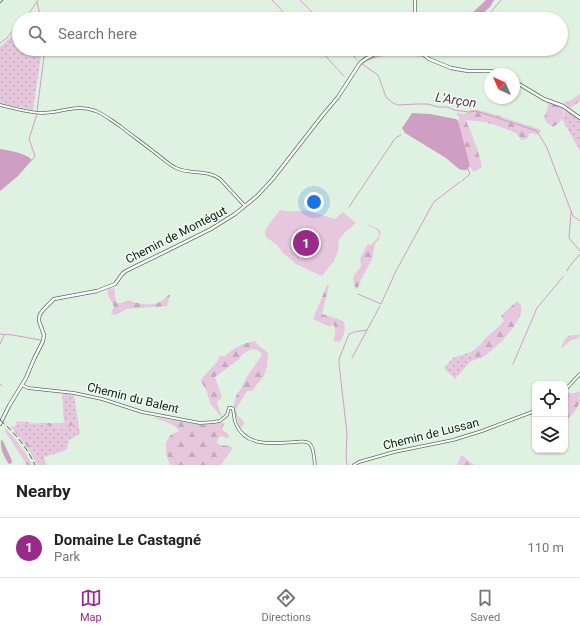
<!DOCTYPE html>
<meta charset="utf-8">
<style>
body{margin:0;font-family:Roboto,sans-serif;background:#f6f6f6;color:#222}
.controls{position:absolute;right:12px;bottom:12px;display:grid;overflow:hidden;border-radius:8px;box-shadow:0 1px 3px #0004}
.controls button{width:36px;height:36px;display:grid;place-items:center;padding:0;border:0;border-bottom:1px solid #e0e0e0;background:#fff;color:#222;font:20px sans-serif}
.compass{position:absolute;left:484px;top:68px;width:36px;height:36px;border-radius:50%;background:#fff;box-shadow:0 1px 3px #0004;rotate:315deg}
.you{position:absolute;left:314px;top:202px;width:14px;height:14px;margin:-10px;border:3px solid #fff;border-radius:50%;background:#1a73e8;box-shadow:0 0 0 6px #1a73e833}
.badge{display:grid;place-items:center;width:26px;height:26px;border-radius:50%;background:#992a89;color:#fff;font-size:13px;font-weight:700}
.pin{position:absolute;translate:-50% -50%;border:2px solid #fff;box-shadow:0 1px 4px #0006}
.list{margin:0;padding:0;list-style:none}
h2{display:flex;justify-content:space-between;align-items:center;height:52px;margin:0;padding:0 16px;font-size:17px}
h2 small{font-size:13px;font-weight:400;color:#767676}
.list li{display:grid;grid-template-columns:26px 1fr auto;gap:12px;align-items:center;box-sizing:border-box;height:60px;padding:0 16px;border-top:1px solid #e0e0e0}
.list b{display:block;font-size:15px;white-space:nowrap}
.list p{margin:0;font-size:13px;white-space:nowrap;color:#767676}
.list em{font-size:13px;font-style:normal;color:#767676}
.icon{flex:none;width:22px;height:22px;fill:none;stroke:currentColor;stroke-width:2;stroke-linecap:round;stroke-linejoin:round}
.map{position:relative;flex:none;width:580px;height:465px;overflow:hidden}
.search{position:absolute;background:#fff;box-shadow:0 1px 3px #0004;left:12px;right:12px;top:12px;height:44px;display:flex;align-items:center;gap:10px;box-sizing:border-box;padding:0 14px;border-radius:22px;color:#767676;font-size:15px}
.sheet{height:112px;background:#fff}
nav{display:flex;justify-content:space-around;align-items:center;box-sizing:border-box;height:56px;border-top:1px solid #e0e0e0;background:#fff;font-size:11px;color:#767676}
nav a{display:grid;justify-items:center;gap:2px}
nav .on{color:#992a89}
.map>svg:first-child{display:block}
.grass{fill:url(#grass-dots)}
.forest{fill:url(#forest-firs)}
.green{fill:#e6c7de}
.water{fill:#ce9fc3}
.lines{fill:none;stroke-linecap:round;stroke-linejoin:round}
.stream{stroke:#ce9fc3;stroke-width:1}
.minor-casing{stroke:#5f6f60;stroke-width:3.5}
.tertiary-casing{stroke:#5f6f60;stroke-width:4}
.minor{stroke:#fff;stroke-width:2}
.tertiary{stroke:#fff;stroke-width:2.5}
.rail{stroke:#525d54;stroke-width:1;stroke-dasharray:6 3;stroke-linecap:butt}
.labels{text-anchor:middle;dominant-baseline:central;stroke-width:3;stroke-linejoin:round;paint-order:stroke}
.street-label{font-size:12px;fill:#131a14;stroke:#effef0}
.water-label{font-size:13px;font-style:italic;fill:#632a59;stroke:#effef0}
</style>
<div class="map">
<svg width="580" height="465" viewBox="0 0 580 465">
<defs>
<pattern id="grass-dots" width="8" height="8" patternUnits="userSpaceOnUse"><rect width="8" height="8" fill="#e6c7de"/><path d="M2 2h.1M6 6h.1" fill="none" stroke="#c4aabe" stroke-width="1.8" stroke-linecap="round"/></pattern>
<pattern id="forest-firs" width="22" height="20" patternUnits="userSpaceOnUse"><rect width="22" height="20" fill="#e6c7de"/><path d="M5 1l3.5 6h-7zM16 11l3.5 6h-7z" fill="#c4aabe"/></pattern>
</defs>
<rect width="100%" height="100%" fill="#dff2e1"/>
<g class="grass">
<polygon points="19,26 19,49 42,49 33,110 0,103 0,47 6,42"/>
<polygon points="566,110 580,120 580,151 562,119 564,114 564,111"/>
<polygon points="468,353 474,360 469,363 455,379 444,368 453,358"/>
<path d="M62 394 74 395 80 434 69 440 67 449 61 452 44 457 45 462 47 465H40L32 450 14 426C23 419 52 427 63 428 68 428 72 425 77 423L76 421 64 422Z"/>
</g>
<g class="forest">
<polygon points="580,94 580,101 570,108 563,102 570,101"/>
<path d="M547 102 559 105 563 108C565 117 561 122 553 127L547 123 544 118 548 107Z"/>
<polygon points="471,110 477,110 490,113 539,129 541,131 537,135 531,133 529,134 528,138 522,140 516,133 504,128 485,122 466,120 478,151 482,167 474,172 469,166 458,121 460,117 457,114 458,113 464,114"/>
<path d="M368 224 379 229 381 232 379 239 375 244 372 259 361 280 358 288 356 289 355 288 353 278 355 274 359 269 361 266 360 259 367 245 370 244 371 245 372 244 378 237 379 234C377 229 372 226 367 225Z"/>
<path d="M327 285 329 286 322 314 338 319 343 321C347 329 344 334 340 342L333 341C335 335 337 330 333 324L330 327 313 319Z"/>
<path d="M113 288 115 290V296L117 303H122L128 300C140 305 159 308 168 295H170V296L167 306 126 309 118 314 113 315 111 313 114 307C111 298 107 299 108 289Z"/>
<path d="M517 301C519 303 520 303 521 306 526 319 492 353 481 358 479 359 476 359 474 360L468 353C478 349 481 343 488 336 493 331 499 327 504 321L501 316Z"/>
<path d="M580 334 579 338 570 341 562 348H561C563 342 566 335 573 335 575 335 578 335 580 334Z"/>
<path d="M253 341H255L260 347 265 350 268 354V359L266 371 263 377 252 391H247L236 409 237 416 243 420 244 424 241 428 238 422 234 408V405L236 396 242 387 246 378 262 355 261 353 257 350 251 349 243 354 238 360 215 377 222 397 217 402 222 417H221L210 403 207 392 201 381 203 377 217 362 220 356H225C233 348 242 344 253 341Z"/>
<path d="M567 391C572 395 575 393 580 391V396L578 398 580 400C580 406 570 418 565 422V406L568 400 565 394Z"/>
<path d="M154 417 201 425 223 423 224 424 222 429 228 434 229 436 228 438 221 436 217 440V443C221 447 228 444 233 448L221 465H170C165 450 161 437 179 431 175 423 162 421 154 418Z"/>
<path d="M17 421 35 423H60L76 421 77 422V423C72 425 68 428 63 428L32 423 17 424 15 422Z"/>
<path d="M12 426C22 428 34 456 40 465H37L28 448 11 427Z"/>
<path d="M5 428C16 439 25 451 32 465H27L5 431Z"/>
<polygon points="461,456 463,456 474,465 457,465"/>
</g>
<path class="green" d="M280 210C290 213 298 210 307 211 317 212 326 217 335 219L343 212 356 223 345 232 338 241 339 248 334 261 322 276 296 264 284 254 276 244 266 237 265 233V230Z"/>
<g class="water">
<polygon points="486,0 494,0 490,7 477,19 466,19"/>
<polygon points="412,113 430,114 456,119 458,121 469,162 469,166 468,169 466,170 462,170 459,169 446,158 405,133 402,128"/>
<path d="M0 149C10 151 24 152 32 160L18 176 0 191Z"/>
<path d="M1 440 3 441 12 461 11 464H10L8 463C4 456 0 449 1 440Z"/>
</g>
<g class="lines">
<g class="stream">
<polyline points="272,0 290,19"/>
<polyline points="300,0 319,19"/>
<polyline points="37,2 41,19"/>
<polyline points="23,19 28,15 38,0"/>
<polyline points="485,19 501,0"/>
<polyline points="0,43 7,38 19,23"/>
<polyline points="319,49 344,76"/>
<polyline points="348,49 357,60"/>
<polyline points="425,54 435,49"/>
<path d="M422 56C401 55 380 51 362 64L378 75 386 97 393 103 398 105 417 104H428L438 107H447L454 110 469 112 476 111 537 131 547 148 571 211 573 216 580 221"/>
<polyline points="37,111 45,49"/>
<polyline points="32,160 35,156 29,139 37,114"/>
<polyline points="462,181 470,174 468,169"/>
<polyline points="349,207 394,140 397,137 401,135"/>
<polyline points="571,212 569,238 580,251"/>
<polyline points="567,271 569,267 580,254"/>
<polyline points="358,294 381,304 396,271 432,205 435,201 460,182"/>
<polyline points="0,334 13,335 40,340"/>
<polyline points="0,344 4,335"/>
<polyline points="352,358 380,306"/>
<polyline points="513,364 537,308 563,277"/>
<polyline points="0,384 2,386"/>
<polyline points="347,465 346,456 347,433 339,364 339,359 349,334 354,332 367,330"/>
</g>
<g class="minor-casing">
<g id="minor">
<path d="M0 105C14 108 28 113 42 113 63 113 75 103 96 111 105 115 112 121 120 126 131 135 143 143 154 152 161 157 168 164 176 168 190 175 207 169 220 179L245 206"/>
<path d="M22 385 28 388 74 393 102 399 142 412 200 423 214 422 220 421 227 415 229 408H232L233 409C234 414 234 420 236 424 246 448 274 443 295 442 300 442 306 440 310 444 314 448 314 459 315 465"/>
<polyline points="565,390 580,374"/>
<polyline points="354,465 359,462 394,452 453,440 482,431 535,411"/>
</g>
</g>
<g class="tertiary-casing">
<g id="tertiary">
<polyline points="415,19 415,0"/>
<polyline points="419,49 424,55 429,59 451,68 468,71 490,71 501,74"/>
<polyline points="514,81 544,99 563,106 580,118"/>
<path d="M0 424 9 406 26 378 34 359 43 341 44 335 39 321V318L40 314 44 309 54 299 97 291 110 286 115 284 123 273 126 271 177 246 211 229 235 214 257 196 272 180 322 116 338 97 360 63C370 54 382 52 393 49"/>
</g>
</g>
<use href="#minor" class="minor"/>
<use href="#tertiary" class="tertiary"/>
<g class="rail">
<polyline points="0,3 3,0"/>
<path d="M0 420C15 433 27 447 35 465"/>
</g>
</g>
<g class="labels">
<g class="street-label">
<text transform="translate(176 235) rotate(-27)">Chemin de Montégut</text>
<text transform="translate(133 398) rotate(14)">Chemin du Balent</text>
<text transform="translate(431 434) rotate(-14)">Chemin de Lussan</text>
</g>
<g class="water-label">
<text transform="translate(456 100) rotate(9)">L'Arçon</text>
</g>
</g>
</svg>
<div class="controls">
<button><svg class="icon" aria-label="locate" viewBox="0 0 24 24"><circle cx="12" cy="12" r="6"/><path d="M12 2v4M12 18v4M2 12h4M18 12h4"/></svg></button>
<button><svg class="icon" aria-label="layers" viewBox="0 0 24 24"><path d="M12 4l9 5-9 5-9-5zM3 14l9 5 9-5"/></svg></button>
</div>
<svg class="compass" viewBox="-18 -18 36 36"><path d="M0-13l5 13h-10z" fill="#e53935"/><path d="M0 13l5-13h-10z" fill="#767676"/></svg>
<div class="you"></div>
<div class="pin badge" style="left:306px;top:243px">1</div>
<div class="search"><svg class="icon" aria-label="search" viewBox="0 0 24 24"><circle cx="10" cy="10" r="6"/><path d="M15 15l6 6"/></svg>Search here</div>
</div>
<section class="sheet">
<h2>Nearby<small></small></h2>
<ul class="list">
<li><span class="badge">1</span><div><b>Domaine Le Castagné</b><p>Park</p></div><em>110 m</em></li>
</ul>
</section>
<nav>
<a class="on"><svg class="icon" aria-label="map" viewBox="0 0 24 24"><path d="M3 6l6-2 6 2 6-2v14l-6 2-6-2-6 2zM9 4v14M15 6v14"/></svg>Map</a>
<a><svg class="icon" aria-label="directions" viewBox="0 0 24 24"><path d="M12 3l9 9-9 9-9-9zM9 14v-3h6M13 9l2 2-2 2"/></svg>Directions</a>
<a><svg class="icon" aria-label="saved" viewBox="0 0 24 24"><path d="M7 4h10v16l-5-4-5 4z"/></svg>Saved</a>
</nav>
